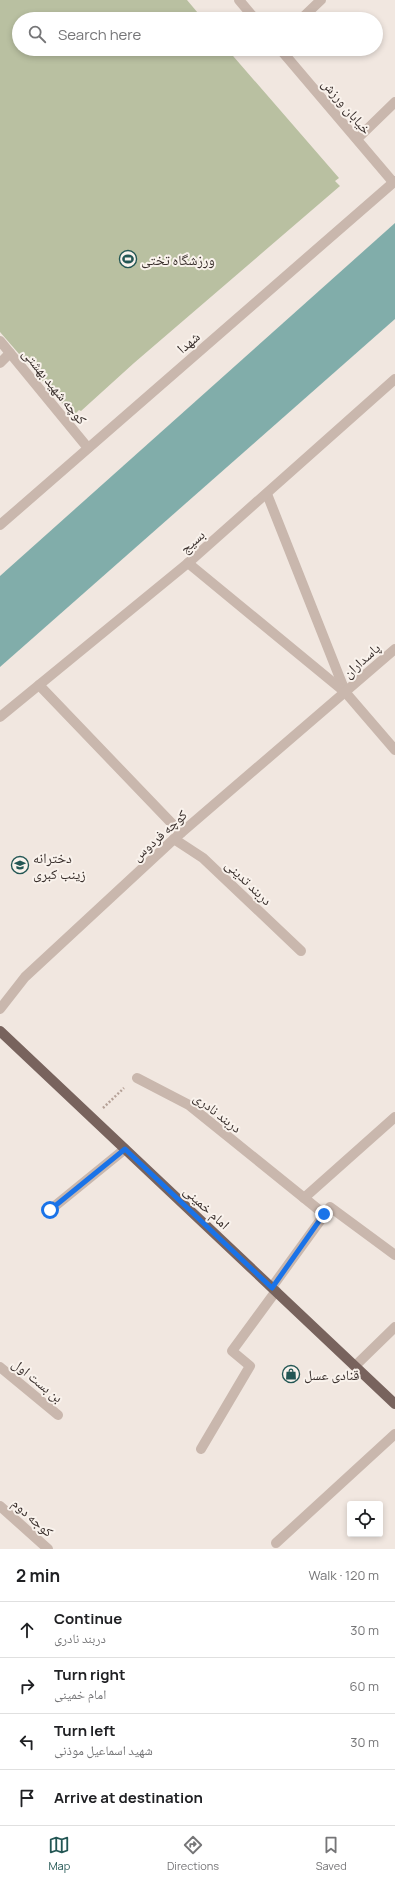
<!DOCTYPE html>
<meta charset="utf-8">
<style>
body{margin:0;font-family:Manrope,"Noto Naskh Arabic",sans-serif;background:#f2f2f2;color:#202124}
.controls{position:absolute;right:12px;bottom:12px;display:grid;overflow:hidden;border-radius:4px;box-shadow:0 2px 6px #0003}
.controls button{width:36px;height:36px;display:grid;place-items:center;padding:0;border:0;border-bottom:1px solid #e0e0e0;background:#fff;color:#202124;font:20px sans-serif}
.stop{position:absolute;width:12px;height:12px;margin:-9px;border:3px solid #1a73e8;border-radius:50%;background:#fff}
.stop.end{background:#1a73e8;border-color:#fff;box-shadow:0 1px 4px #0008}
.list{margin:0;padding:0;list-style:none}
h2{display:flex;justify-content:space-between;align-items:center;height:52px;margin:0;padding:0 16px;font-size:17px}
h2 small{font-size:13px;font-weight:400;color:#757577}
.list li{display:grid;grid-template-columns:26px 1fr auto;gap:12px;align-items:center;box-sizing:border-box;height:56px;padding:0 16px;border-top:1px solid #e0e0e0}
.list b{display:block;font-size:15px;white-space:nowrap}
.list p{margin:0;font-size:13px;white-space:nowrap;color:#757577}
.list em{font-size:13px;font-style:normal;color:#757577}
.icon{flex:none;width:22px;height:22px;fill:none;stroke:currentColor;stroke-width:2;stroke-linecap:round;stroke-linejoin:round}
.map{position:relative;flex:none;width:395px;height:1549px;overflow:hidden}
.search{position:absolute;background:#fff;box-shadow:0 2px 6px #0003;left:12px;right:12px;top:12px;height:44px;display:flex;align-items:center;gap:10px;box-sizing:border-box;padding:0 14px;border-radius:22px;color:#757577;font-size:15px}
.sheet{height:276px;background:#fff}
nav{display:flex;justify-content:space-around;align-items:center;box-sizing:border-box;height:56px;border-top:1px solid #e0e0e0;background:#fff;font-size:11px;color:#757577}
nav a{display:grid;justify-items:center;gap:2px}
nav .on{color:#235654}
.map>svg:first-child{display:block}
.green{fill:#b9c0a1}
.water{fill:#81adaa}
.lines{fill:none;stroke-linecap:round;stroke-linejoin:round}
.path{stroke:#b5a197;stroke-width:2.5;stroke-dasharray:2 2;stroke-linecap:butt}
.minor{stroke:#c9b7ad;stroke-width:10}
.major{stroke:#78635d;stroke-width:10}
.route{stroke:#1a73e8;stroke-width:5}
.labels{text-anchor:middle;dominant-baseline:central;stroke-width:4;stroke-linejoin:round;paint-order:stroke}
.street-label{font-size:14px;fill:#382e2b;stroke:#f9f2ec}
.poi-label{font-size:14px;fill:#382e2b;stroke:#f9f2ec;text-anchor:start}
</style>
<div class="map">
<svg width="395" height="1549" viewBox="0 0 395 1549">
<rect width="100%" height="100%" fill="#f1e7e0"/>
<polygon class="green" points="0,0 187,0 203,19 19,19 19,49 227,49 339,178 335,181 340,186 134,363 81,411 79,410 73,416 0,332"/>
<polygon class="water" points="395,223 395,319 0,667 0,576"/>
<g class="lines">
<polyline class="path" points="103,1108 124,1088"/>
<g class="minor">
<polyline points="239,0 255,19"/>
<polyline points="301,19 321,0"/>
<polyline points="280,49 393,182"/>
<polyline points="357,139 395,102"/>
<polyline points="0,341 88,448"/>
<polyline points="0,363 10,353"/>
<polyline points="267,494 345,691"/>
<polyline points="0,525 395,181"/>
<polyline points="188,563 346,693 395,750"/>
<polyline points="39,685 181,833"/>
<polyline points="0,717 188,563 395,379"/>
<polyline points="174,839 203,858 301,951"/>
<polyline points="0,1009 25,977 174,839 395,649"/>
<polyline points="137,1078 189,1105 324,1214"/>
<polyline points="304,1198 395,1117"/>
<polyline points="50,1210 125,1149"/>
<polyline points="272,1287 330,1207 395,1255"/>
<polyline points="355,1366 395,1327"/>
<polyline points="0,1367 58,1415"/>
<polyline points="201,1449 250,1366 232,1351 276,1291"/>
<polyline points="0,1506 48,1549"/>
<polyline points="276,1543 395,1434"/>
</g>
<polyline class="major" points="0,1031 395,1404"/>
</g>
<g class="lines">
<polyline class="route" points="50,1210 125,1149 272,1288 324,1214"/>
</g>
<defs>
<g id="stadium-ring" transform="scale(0.9)"><circle r="9.5" fill="#f9f2ec" stroke="#235654" stroke-width="1.5"/><path d="M0-5a6.5 5 0 1 0 0 10a6.5 5 0 1 0 0-10ZM-3.5-1.8h7v3.6h-7Z" fill="#235654"/></g>
<g id="school-ring" transform="scale(0.9)"><circle r="9.5" fill="#f9f2ec" stroke="#235654" stroke-width="1.5"/><path d="M0-5L7-2L0 1L-7-2ZM-4 1L0 2.5L4 1V4Q0 6-4 4Z" fill="#235654"/></g>
<g id="shop-ring" transform="scale(0.9)"><circle r="9.5" fill="#f9f2ec" stroke="#235654" stroke-width="1.5"/><path d="M-5-2.5h2.3a2.7 3.5 0 0 1 5.4 0H5L5.5 6h-11ZM-1.5-2.5h3a1.5 2.3 0 0 0-3 0Z" fill="#235654"/></g>
</defs>
<g fill-rule="evenodd">
<use href="#stadium-ring" x="128" y="259"/>
<use href="#school-ring" x="20" y="865"/>
<use href="#shop-ring" x="291" y="1374"/>
</g>
<g class="labels">
<g class="street-label">
<text transform="translate(347 106) rotate(50)">خیابان ورزش</text>
<text transform="translate(188 342) rotate(-41)">شهدا</text>
<text transform="translate(55 386) rotate(51)">کوچه شهید بهشتی</text>
<text transform="translate(192 541) rotate(-41)">بسیج</text>
<text transform="translate(361 660) rotate(-42)">پاسداران</text>
<text transform="translate(159 835) rotate(-42)">کوچه فردوس</text>
<text transform="translate(249 882) rotate(44)">دربند تدینی</text>
<text transform="translate(218 1112) rotate(38)">دربند نادری</text>
<text transform="translate(207 1207) rotate(43)">امام خمینی</text>
<text transform="translate(38 1380) rotate(39)">بن بست اول</text>
<text transform="translate(33 1517) rotate(42)">کوجه دوم</text>
</g>
<g class="poi-label">
<text x="141" y="259">ورزشگاه تختی</text>
<text x="33" y="857">دخترانه<tspan x="33" dy="16">زینب کبری</tspan></text>
<text x="304" y="1374">قنادی عسل</text>
</g>
</g>
</svg>
<div class="controls">
<button><svg class="icon" aria-label="locate" viewBox="0 0 24 24"><circle cx="12" cy="12" r="6"/><path d="M12 2v4M12 18v4M2 12h4M18 12h4"/></svg></button>
</div>
<div class="stop" style="left:50px;top:1210px"></div>
<div class="stop end" style="left:324px;top:1214px"></div>
<div class="search"><svg class="icon" aria-label="search" viewBox="0 0 24 24"><circle cx="10" cy="10" r="6"/><path d="M15 15l6 6"/></svg>Search here</div>
</div>
<section class="sheet">
<h2>2 min<small>Walk · 120 m</small></h2>
<ul class="list">
<li><svg class="icon" aria-label="ahead" viewBox="0 0 24 24"><path d="M12 20V5M6 11l6-6 6 6"/></svg><div><b>Continue</b><p>دربند نادری</p></div><em>30 m</em></li>
<li><svg class="icon" aria-label="right" viewBox="0 0 24 24"><path d="M7 20v-9h11M14 6l5 5-5 5"/></svg><div><b>Turn right</b><p>امام خمینی</p></div><em>60 m</em></li>
<li><svg class="icon" aria-label="left" viewBox="0 0 24 24"><path d="M17 20v-9H6M10 6l-5 5 5 5"/></svg><div><b>Turn left</b><p>شهید اسماعیل موذنی</p></div><em>30 m</em></li>
<li><svg class="icon" aria-label="arrive" viewBox="0 0 24 24"><path d="M6 21V4h12l-3 4 3 4H6"/></svg><div><b>Arrive at destination</b></div></li>
</ul>
</section>
<nav>
<a class="on"><svg class="icon" aria-label="map" viewBox="0 0 24 24"><path d="M3 6l6-2 6 2 6-2v14l-6 2-6-2-6 2zM9 4v14M15 6v14"/></svg>Map</a>
<a><svg class="icon" aria-label="directions" viewBox="0 0 24 24"><path d="M12 3l9 9-9 9-9-9zM9 14v-3h6M13 9l2 2-2 2"/></svg>Directions</a>
<a><svg class="icon" aria-label="saved" viewBox="0 0 24 24"><path d="M7 4h10v16l-5-4-5 4z"/></svg>Saved</a>
</nav>
